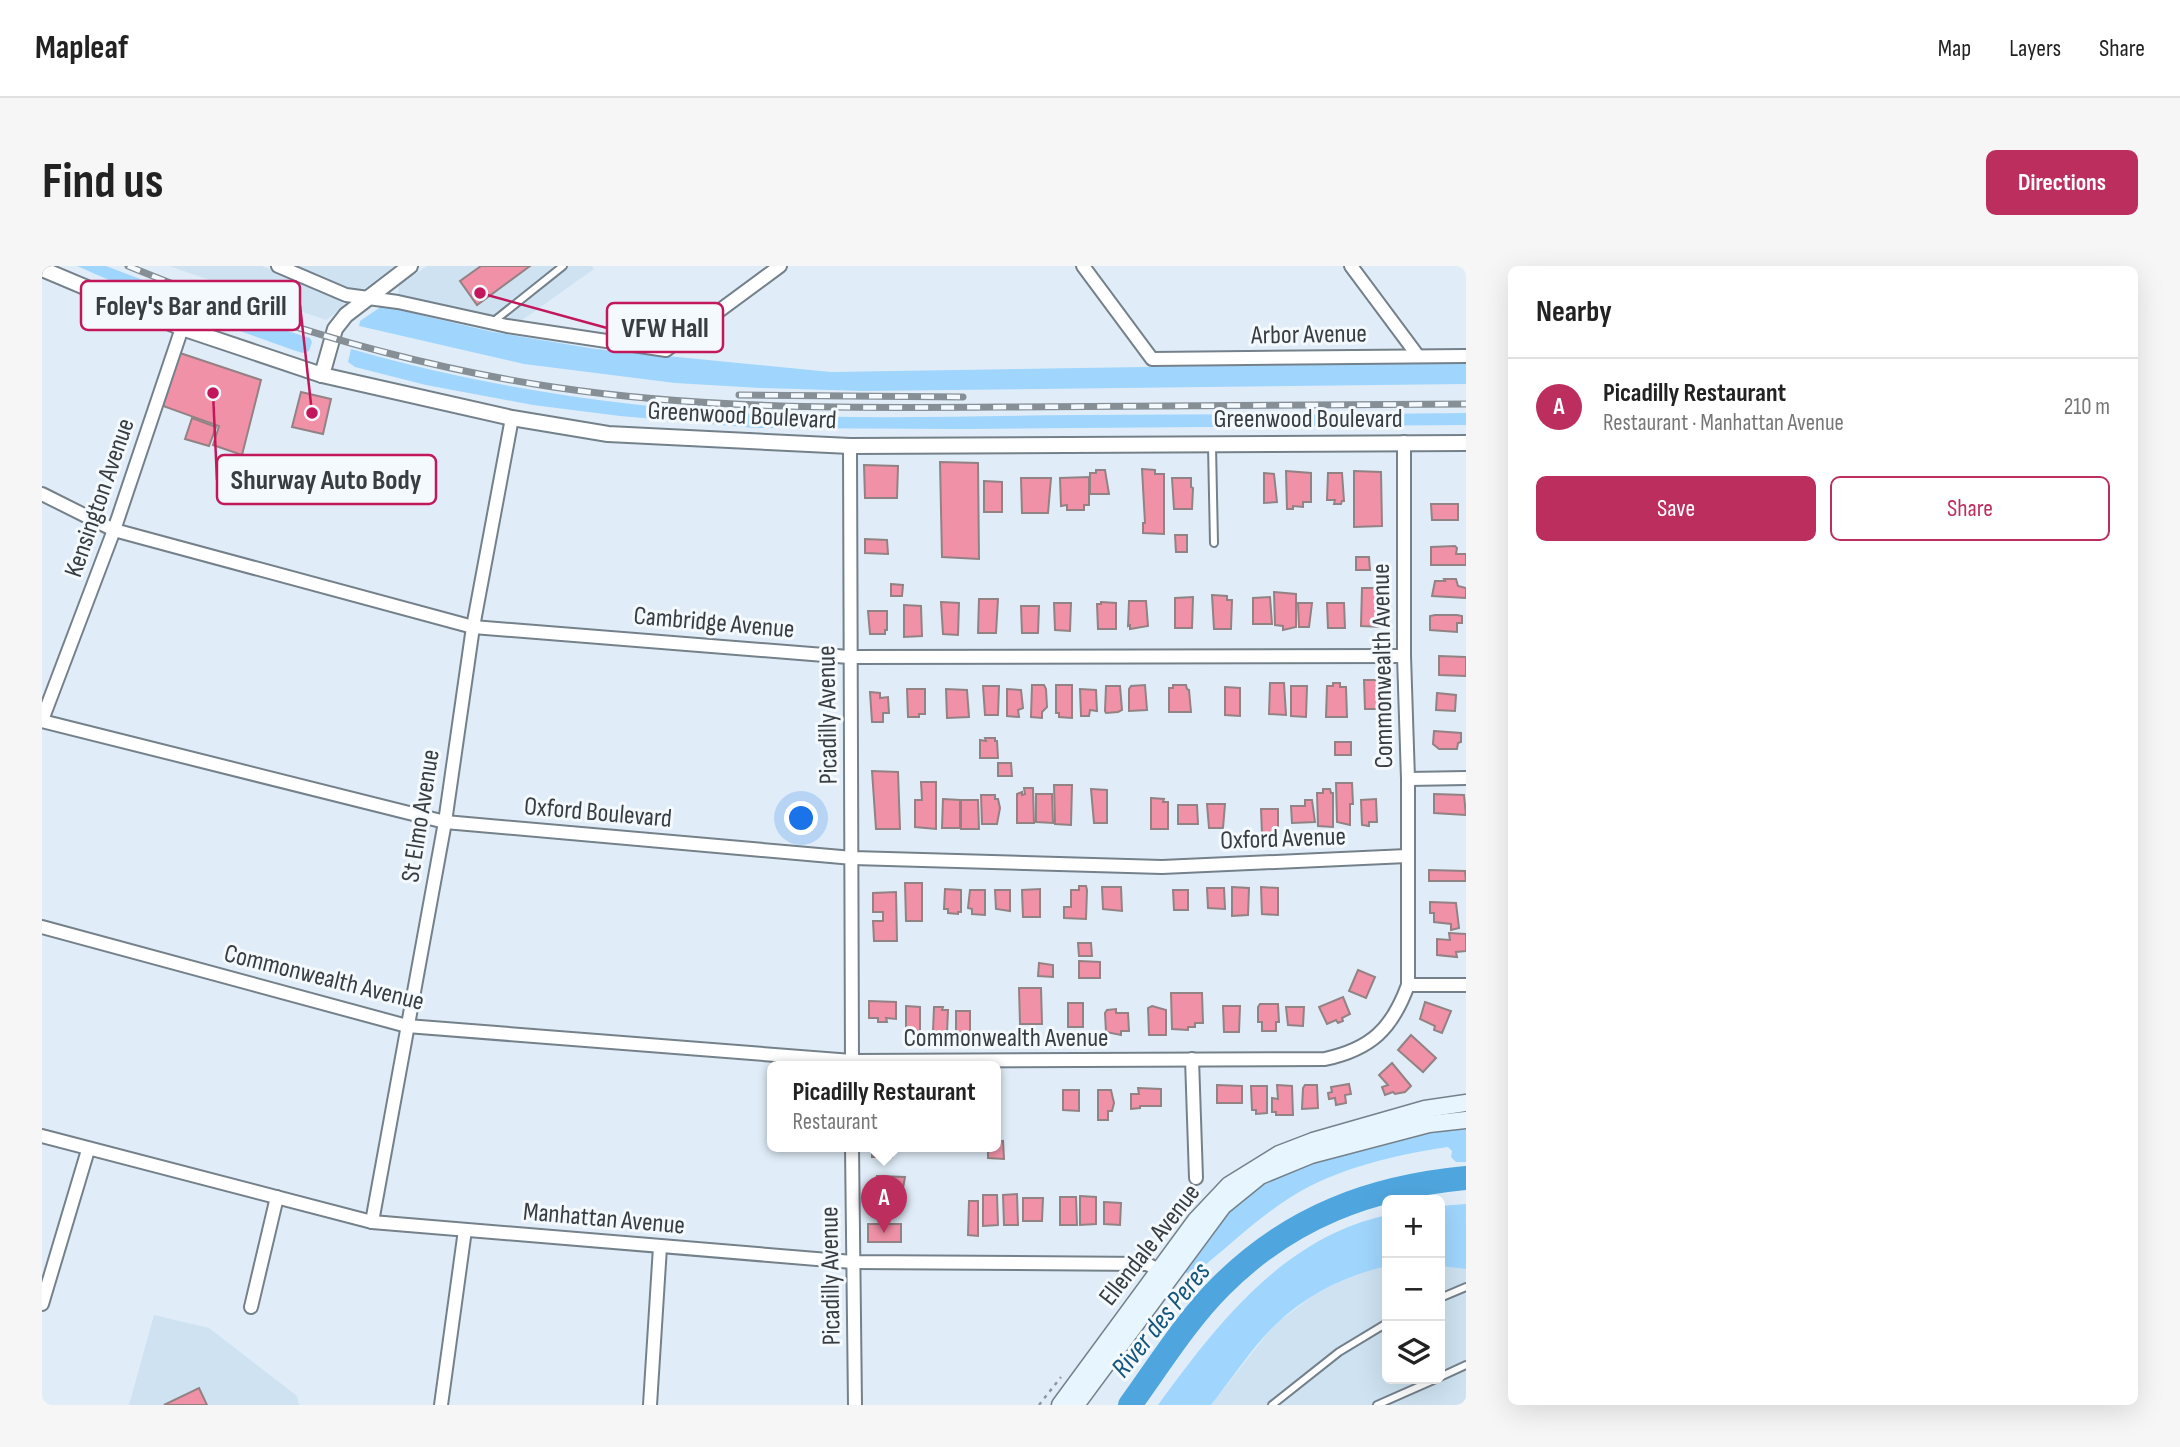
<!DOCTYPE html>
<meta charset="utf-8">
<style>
body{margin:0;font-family:"Sofia Sans Condensed",sans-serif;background:#f6f6f6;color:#222}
.controls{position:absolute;right:21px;bottom:21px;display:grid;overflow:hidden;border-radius:10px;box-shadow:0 7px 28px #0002}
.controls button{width:63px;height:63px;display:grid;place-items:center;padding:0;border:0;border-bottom:2px solid #e0e0e0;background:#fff;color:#222;font:35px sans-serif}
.you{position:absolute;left:760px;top:553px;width:24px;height:24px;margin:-18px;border:5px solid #fff;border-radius:50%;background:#1a73e8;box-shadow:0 0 0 10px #1a73e833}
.badge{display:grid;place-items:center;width:46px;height:46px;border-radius:50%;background:#bb2e5e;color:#fff;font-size:23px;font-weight:700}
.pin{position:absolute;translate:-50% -58px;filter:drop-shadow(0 2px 4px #0008)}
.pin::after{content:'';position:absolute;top:37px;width:24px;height:21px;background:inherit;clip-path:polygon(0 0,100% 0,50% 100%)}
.popup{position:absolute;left:725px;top:795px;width:234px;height:91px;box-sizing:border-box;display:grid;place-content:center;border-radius:10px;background:#fff;filter:drop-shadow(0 2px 5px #0005);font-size:23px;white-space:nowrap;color:#767676}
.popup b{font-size:26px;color:#222}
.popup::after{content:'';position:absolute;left:50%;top:100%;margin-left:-14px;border:14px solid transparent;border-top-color:#fff}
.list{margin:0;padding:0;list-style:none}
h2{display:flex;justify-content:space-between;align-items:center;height:91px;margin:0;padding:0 28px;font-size:30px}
h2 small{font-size:23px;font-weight:400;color:#767676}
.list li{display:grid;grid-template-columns:46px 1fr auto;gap:21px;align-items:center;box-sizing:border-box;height:98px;padding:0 28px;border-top:2px solid #e0e0e0}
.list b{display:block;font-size:26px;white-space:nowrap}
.list p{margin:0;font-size:23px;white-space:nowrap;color:#767676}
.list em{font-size:23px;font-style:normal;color:#767676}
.actions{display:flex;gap:14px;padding:21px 28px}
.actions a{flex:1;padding:16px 0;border:2px solid #bb2e5e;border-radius:10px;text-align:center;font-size:24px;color:#bb2e5e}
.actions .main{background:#bb2e5e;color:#fff}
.icon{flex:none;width:38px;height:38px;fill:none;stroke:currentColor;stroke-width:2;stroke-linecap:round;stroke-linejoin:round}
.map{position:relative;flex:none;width:1424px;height:1139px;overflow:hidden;border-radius:10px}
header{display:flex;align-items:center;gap:42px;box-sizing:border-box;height:98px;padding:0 35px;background:#fff;border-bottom:2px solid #e0e0e0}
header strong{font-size:33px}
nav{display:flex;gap:38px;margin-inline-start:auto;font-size:24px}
.intro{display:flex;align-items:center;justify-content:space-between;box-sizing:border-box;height:168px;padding:0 42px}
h1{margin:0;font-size:49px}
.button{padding:18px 32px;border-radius:10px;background:#bb2e5e;color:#fff;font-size:24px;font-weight:700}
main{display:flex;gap:42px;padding:0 42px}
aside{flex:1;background:#fff;border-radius:10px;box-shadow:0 7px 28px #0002}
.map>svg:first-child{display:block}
.built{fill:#cee2f1}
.green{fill:#a0d6fd}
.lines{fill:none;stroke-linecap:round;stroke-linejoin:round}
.river{stroke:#4fa6de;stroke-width:24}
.building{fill:#f091a7;stroke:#928284;stroke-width:2}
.service-casing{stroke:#74818a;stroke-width:10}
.minor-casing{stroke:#74818a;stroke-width:16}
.tertiary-casing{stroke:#74818a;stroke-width:18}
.secondary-casing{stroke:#74818a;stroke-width:19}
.path{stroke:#8e979f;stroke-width:2.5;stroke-dasharray:3.5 5;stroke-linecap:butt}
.service{stroke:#fff;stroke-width:6}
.minor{stroke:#fff;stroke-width:12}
.tertiary{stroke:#fff;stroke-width:14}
.secondary{stroke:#e7f5ff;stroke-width:16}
.rail-casing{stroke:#868f96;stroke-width:7}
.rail{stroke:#f4f9fd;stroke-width:4.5;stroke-dasharray:13;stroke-linecap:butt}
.labels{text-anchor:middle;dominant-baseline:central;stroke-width:6;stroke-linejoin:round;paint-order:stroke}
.street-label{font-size:26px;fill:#373d41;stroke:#f4f9fd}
.water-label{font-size:28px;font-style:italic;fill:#14557b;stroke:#f4f9fd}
.leader{fill:none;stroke:#c2185b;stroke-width:2.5}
.callout-dot{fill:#c2185b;stroke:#f4f9fd;stroke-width:2.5}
.callout{fill:#f4f9fd;stroke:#c2185b;stroke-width:2.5}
.callout-label{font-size:28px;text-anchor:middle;font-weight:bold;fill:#373d41}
</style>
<header>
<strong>Mapleaf</strong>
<nav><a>Map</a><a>Layers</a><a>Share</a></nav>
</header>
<div class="intro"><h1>Find us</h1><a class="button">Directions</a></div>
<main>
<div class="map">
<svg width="1424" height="1139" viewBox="0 0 1424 1139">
<rect width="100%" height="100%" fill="#e0edf8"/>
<g class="built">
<polygon points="127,0 220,0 297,34 302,38 295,46 284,54"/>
<polygon points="250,0 353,0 319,25 313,27"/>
<polygon points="385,0 550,0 552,3 476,57 359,30 356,27 357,20"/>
<polygon points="1345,1000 1345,1113 1398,1113 1398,1000 1424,1003 1424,1139 1169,1139 1232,1059 1273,1028 1316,1006"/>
<polygon points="112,1049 167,1062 255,1130 257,1139 87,1139"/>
</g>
<g class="green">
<path d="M35 0H64L190 48 268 72 270 76 267 85 261 87 251 84C178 58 106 32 35 0Z"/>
<polygon points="340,40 451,66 554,83 789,106 1424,96 1424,118 822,125 718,122 633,117 482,98 317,60 318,55"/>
<path d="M309 83C441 121 577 141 714 148 821 154 928 150 1035 149 1165 148 1294 149 1424 147V159L923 163 713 162 578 150 491 139 384 119 313 101 306 96Z"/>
<path d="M1424 858V896H1414L1409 891 1410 885 1406 881C1353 889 1295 902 1249 931 1214 953 1185 982 1152 1008L1140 1006C1156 983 1172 957 1193 939 1253 888 1349 872 1424 858Z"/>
<polygon points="1424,938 1424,1003 1398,1000 1398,940"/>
<path d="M1345 949V1000C1304 1009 1264 1029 1233 1059 1211 1080 1188 1115 1169 1139H1116C1176 1057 1241 972 1345 949Z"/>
</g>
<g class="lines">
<path class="river" d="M1088 1139C1117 1099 1144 1055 1179 1020 1248 951 1329 921 1424 912"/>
</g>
<g class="building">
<polygon points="439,0 488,0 435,39 418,15"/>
<polygon points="138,87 219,114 200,189 171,179 177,160 121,140"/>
<polygon points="259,126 289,133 281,168 250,161"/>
<polygon points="150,152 174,161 167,180 143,173"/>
<polygon points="898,196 936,197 937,293 900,291"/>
<polygon points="822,199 856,200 855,232 823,232"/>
<polygon points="1100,203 1113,204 1113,208 1122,208 1122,268 1101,267 1101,257 1103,257"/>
<polygon points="1054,204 1063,204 1067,228 1048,228 1048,207 1054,207"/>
<polygon points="1244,205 1269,207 1269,236 1261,236 1261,241 1251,240 1251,243 1245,243"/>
<polygon points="1312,205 1339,206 1340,260 1312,261"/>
<polygon points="1222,207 1232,208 1235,236 1222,237"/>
<polygon points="1286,207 1300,207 1302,235 1300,235 1299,238 1292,238 1293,234 1285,234"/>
<polygon points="1047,211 1047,239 1042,239 1042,244 1025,244 1025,239 1019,240 1018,212"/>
<polygon points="979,212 1009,212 1006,247 980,247"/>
<polygon points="1130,212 1149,212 1149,221 1151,222 1150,243 1132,243"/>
<polygon points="942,215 960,216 960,246 942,246"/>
<polygon points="1389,238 1416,238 1416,254 1390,254"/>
<polygon points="1133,269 1145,269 1145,286 1134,286"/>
<polygon points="823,273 845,274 846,288 823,287"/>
<polygon points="1413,280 1415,282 1414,288 1424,288 1424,299 1389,299 1389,281"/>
<polygon points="1314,291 1327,291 1328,304 1314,304"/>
<polygon points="1402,313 1414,313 1416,320 1424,322 1424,332 1390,330 1393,315 1403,315"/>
<polygon points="849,318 861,319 860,330 849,330"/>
<polygon points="1320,322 1340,322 1340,361 1319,360"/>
<polygon points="1232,326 1254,328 1254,361 1241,364 1241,360 1233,359"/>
<polygon points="1170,329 1185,330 1185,334 1190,334 1189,363 1172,363"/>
<polygon points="1151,331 1150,362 1133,362 1133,332"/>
<polygon points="1228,331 1230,358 1211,358 1211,332"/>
<polygon points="937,333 956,333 954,367 936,367"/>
<polygon points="1087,335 1104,335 1106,360 1088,363 1088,359 1086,360"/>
<polygon points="899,336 917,337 916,369 901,368"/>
<polygon points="1059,336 1074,337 1074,363 1056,363 1055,338 1059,338"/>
<polygon points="1012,337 1029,337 1028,365 1013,364"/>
<polygon points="1256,337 1270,337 1267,361 1257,361"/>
<polygon points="1285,337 1302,337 1303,362 1286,362"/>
<polygon points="862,339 879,340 880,370 862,371"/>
<polygon points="979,340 997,340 996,367 980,367"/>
<polygon points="826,345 845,345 845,364 843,364 843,368 828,368"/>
<polygon points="1393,349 1415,349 1420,350 1420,357 1415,357 1415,366 1388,364 1388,350"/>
<polygon points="1397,390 1424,391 1424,410 1397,409"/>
<polygon points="1322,414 1341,414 1343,443 1323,443"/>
<polygon points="1228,417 1242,417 1244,449 1227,448"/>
<polygon points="1291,417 1298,417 1298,421 1304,421 1305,451 1284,451 1285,420 1291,420"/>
<polygon points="990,419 1002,419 1004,423 1005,441 1000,446 1000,452 989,451"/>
<polygon points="1014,419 1030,419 1030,452 1017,451 1017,447 1014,447"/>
<polygon points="1103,419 1105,444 1087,445 1087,423 1089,420"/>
<polygon points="1131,419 1144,419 1145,423 1147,424 1149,446 1127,446 1127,422 1131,422"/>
<polygon points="941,420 957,420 956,449 943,449"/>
<polygon points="1064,420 1078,420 1080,444 1076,446 1064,447 1063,445"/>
<polygon points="1249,420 1265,420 1264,451 1249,450"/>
<polygon points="1183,421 1198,422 1198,450 1183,449"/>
<polygon points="865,423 883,423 883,448 877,448 877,451 866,451"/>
<polygon points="904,423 925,424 927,451 905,452"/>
<polygon points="965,423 979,424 981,442 976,444 977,451 965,450"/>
<polygon points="1038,423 1054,424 1055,445 1048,444 1047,450 1039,450"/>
<polygon points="828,426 838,427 838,432 846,431 847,447 841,447 841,456 830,456"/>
<polygon points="1395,427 1414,429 1413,445 1394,444"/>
<polygon points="1392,465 1419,467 1419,476 1416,477 1415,483 1397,483 1391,478"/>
<polygon points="943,472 953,472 953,475 955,475 956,492 938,492 938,474 944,475"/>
<rect x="1293" y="476" width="16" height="13"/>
<polygon points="956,497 969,497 970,510 956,510"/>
<polygon points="830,505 856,506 858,563 834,563"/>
<polygon points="879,516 894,516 894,563 873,561 873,534 880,534"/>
<polygon points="1294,517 1310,517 1311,538 1308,538 1308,559 1295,556"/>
<polygon points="1012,519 1030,519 1029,559 1013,558"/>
<polygon points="982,522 991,522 992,557 975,557 975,528 980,526 980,529 983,528"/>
<polygon points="1049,523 1065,524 1065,557 1052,557"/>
<polygon points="1281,523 1288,523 1289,527 1291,527 1291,561 1276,560 1275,527 1281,527"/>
<polygon points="994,528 1010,528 1011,557 994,556"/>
<polygon points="1392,528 1422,529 1424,549 1392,547"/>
<polygon points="939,529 953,529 953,533 956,533 958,542 955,558 940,558"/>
<polygon points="1109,532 1122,533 1121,536 1126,536 1126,563 1109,563"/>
<polygon points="901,533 918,534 918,562 900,562"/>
<polygon points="1334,533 1335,556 1327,556 1327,560 1320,559 1319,534"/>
<polygon points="919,534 936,534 937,563 919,563"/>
<polygon points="1263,534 1270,534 1273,556 1250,557 1249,540 1263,540"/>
<polygon points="1165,538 1183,538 1181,562 1167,562"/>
<polygon points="1136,539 1155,539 1156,558 1136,558"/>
<polygon points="1219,543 1236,543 1236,564 1234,564 1234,568 1220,568"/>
<polygon points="1387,604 1423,605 1424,615 1387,615"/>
<polygon points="863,617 880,617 880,655 864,655"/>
<polygon points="1037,620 1044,620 1045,624 1044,653 1022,652 1022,641 1029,641 1029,624 1037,624"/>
<polygon points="1060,621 1079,621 1080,645 1061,643"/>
<polygon points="1190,621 1207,622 1206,649 1190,650"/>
<polygon points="1219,621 1236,622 1236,649 1220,648"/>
<polygon points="1165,622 1182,622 1183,643 1166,642"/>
<polygon points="903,623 919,624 919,646 916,646 916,648 906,647 906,643 902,643"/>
<polygon points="998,623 998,651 981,651 980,624"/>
<polygon points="928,624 943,624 943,649 930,648 930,643 926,642"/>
<polygon points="953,624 968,624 968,645 954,643"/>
<polygon points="1131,624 1146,624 1146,644 1132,644"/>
<polygon points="854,626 855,675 832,675 831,655 841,655 841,646 831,646 831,627"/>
<polygon points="1388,636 1414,637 1417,662 1409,664 1409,658 1392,656 1392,647 1388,647"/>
<polygon points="1407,667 1424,668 1424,685 1414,686 1415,691 1395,689 1395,673 1408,674"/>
<polygon points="1036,677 1049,677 1050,690 1037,690"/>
<polygon points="1037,695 1058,696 1058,712 1037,712"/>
<polygon points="997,697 1011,699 1011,711 996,710"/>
<polygon points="1316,704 1333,711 1324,732 1307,725"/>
<polygon points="977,722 999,722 1000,758 978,758"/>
<polygon points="1129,727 1160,727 1161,757 1153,757 1153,761 1146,761 1146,764 1130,763"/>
<polygon points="1301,731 1308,748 1300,752 1301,755 1296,757 1294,754 1285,758 1277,741"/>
<polygon points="827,735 854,736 854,753 844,752 845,756 836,756 836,752 827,752"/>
<polygon points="1383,736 1409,745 1400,767 1392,764 1393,760 1378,753"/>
<rect x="1026" y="737" width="15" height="24"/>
<polygon points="1218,738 1236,738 1237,756 1234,756 1234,765 1220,765 1220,756 1216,756 1216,741"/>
<polygon points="864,740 878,741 878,765 864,766"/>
<polygon points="1110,740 1124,744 1124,769 1107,769 1106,742"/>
<polygon points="1181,740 1198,740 1197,766 1182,766"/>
<polygon points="892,741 901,741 900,744 906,744 905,767 891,765"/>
<polygon points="1244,741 1262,741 1261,760 1246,759"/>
<polygon points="1074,743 1074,747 1086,747 1087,765 1079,765 1079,769 1064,766 1063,747 1065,744"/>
<rect x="914" y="745" width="14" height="21"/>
<polygon points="1369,769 1394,792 1381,806 1356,784"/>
<polygon points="1350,797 1369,820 1363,826 1353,828 1351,826 1343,829 1340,821 1346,819 1337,809"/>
<polygon points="1307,818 1309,828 1303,829 1304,837 1294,839 1293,832 1287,833 1286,827 1290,826 1289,821"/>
<polygon points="1175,819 1200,820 1200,837 1175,837"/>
<polygon points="1235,819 1250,820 1251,849 1234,849 1234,846 1230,846 1230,832 1236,833"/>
<polygon points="1263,819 1275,819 1276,842 1260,843 1261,822"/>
<polygon points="1209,820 1225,820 1225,847 1214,848 1214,844 1210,844"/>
<polygon points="1096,822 1119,823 1119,840 1098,840 1098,842 1089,843 1089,828 1097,828"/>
<polygon points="1021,824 1037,824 1037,845 1021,844"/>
<polygon points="1056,824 1069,824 1072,837 1070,845 1066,845 1066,854 1056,854"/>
<polygon points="954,865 956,865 956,876 961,875 962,893 946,892 946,881 954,881"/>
<rect x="830" y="881" width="20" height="10"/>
<polygon points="835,910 863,911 860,928 835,927"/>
<polygon points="975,928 976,959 962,959 961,929"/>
<polygon points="941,929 955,929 956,959 941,960"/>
<polygon points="1038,930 1054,931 1054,958 1038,959"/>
<polygon points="1018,931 1034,931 1035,959 1018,959"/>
<polygon points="981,932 1001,932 1000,955 981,955"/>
<polygon points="927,935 936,935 936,970 926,969"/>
<polygon points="1062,936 1079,937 1078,959 1062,958"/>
<rect x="826" y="958" width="33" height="18"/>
<polygon points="157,1122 165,1139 122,1139"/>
</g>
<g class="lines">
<g class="service-casing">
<g id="service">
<polyline points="452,55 521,0"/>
<polyline points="1170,180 1172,277"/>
<polyline points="1398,1032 1424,1021"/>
<polyline points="1398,1111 1424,1099"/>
<polyline points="1230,1139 1297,1086 1345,1057"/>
<polyline points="1335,1139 1394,1113"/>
</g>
</g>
<g class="minor-casing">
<g id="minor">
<polyline points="236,0 304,29 356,36 465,60 624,84 738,0"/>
<polyline points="1041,0 1110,93 1424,90"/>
<polyline points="1309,0 1376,90"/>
<polyline points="808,180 810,800"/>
<polyline points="0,228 72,264 431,361 807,391 1362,390"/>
<polyline points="0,454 72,264 140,62"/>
<polyline points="0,455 403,556 811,592 1120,601 1365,590"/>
<polyline points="1366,513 1424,512"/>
<path d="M0 661 365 760 810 795 1283 793C1329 783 1350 763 1366 719V513L1362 390V176"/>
<polyline points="1366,719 1424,719"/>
<polyline points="1150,793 1154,912"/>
<polyline points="0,870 330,956 811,996 1105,998 1125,1008"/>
<polyline points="810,881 813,1139"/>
<polyline points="330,956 403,556 431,361 470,152"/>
<polyline points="0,1038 46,884"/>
<polyline points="209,1041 235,931"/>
<polyline points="399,1139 423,964"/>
<polyline points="608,1139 618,981"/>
</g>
</g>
<g class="tertiary-casing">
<g id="tertiary">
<polyline points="0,3 140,62 280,109 470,152 566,168 808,180 1424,177"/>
<polyline points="280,109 293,63 304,49 368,0"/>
</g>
</g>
<g class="secondary-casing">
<g id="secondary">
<polyline points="1018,1139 1154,954 1187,919 1237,888 1271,875 1383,843 1424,837"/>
<polyline points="1034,1139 1181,940 1218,910 1269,889 1387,858 1424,854"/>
</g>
</g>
<polyline class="path" points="997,1139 1019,1111"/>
<use href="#service" class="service"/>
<use href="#minor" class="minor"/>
<use href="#tertiary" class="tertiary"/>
<use href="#secondary" class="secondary"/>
<g class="rail-casing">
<g id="rail">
<path d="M86 0C222 56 366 99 511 121 665 144 819 142 974 141 1124 140 1274 139 1424 138"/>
<polyline points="697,129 921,131"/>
</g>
</g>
<use href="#rail" class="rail"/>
</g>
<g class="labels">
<g class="street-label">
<text transform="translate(1267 69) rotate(-1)">Arbor Avenue</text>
<text transform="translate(700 150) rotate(3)">Greenwood Boulevard</text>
<text x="1266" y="153">Greenwood Boulevard</text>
<text transform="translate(58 232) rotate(-71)">Kensington Avenue</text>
<text transform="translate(672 357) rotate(5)">Cambridge Avenue</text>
<text transform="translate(1341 400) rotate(-91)">Commonwealth Avenue</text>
<text transform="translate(786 449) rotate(-91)">Picadilly Avenue</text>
<text transform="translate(556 547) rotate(5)">Oxford Boulevard</text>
<text transform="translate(379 550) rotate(-81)">St Elmo Avenue</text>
<text transform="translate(1241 573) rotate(-2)">Oxford Avenue</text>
<text transform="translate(282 712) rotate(14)">Commonwealth Avenue</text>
<text x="964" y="772">Commonwealth Avenue</text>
<text transform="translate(562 953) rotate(5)">Manhattan Avenue</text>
<text transform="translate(1108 979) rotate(-52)">Ellendale Avenue</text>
<text transform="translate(789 1010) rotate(-91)">Picadilly Avenue</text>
</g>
<g class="water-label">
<text transform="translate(1119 1054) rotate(-51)">River des Peres</text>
</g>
</g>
<path class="leader" d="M270 147L258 39M438 27L565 62M171 127L175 214"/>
<g class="callout-dot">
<circle cx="270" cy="147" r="7"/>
<circle cx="438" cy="27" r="7"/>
<circle cx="171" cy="127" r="7"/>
</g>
<g class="callout">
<rect x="39" y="15" width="219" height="49" rx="7"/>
<rect x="565" y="37" width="116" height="49" rx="7"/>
<rect x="175" y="189" width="219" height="49" rx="7"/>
</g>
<g class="callout-label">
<text x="149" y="49">Foley's Bar and Grill</text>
<text x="623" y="71">VFW Hall</text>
<text x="284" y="223">Shurway Auto Body</text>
</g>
</svg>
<div class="controls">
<button>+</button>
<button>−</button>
<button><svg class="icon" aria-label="layers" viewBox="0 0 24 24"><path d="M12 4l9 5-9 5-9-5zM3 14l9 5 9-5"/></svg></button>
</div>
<div class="you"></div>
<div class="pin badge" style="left:842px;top:967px">A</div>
<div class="popup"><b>Picadilly Restaurant</b>Restaurant</div>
</div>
<aside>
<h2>Nearby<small></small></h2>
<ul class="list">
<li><span class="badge">A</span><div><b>Picadilly Restaurant</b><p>Restaurant · Manhattan Avenue</p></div><em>210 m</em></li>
</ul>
<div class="actions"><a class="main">Save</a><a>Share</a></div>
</aside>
</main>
